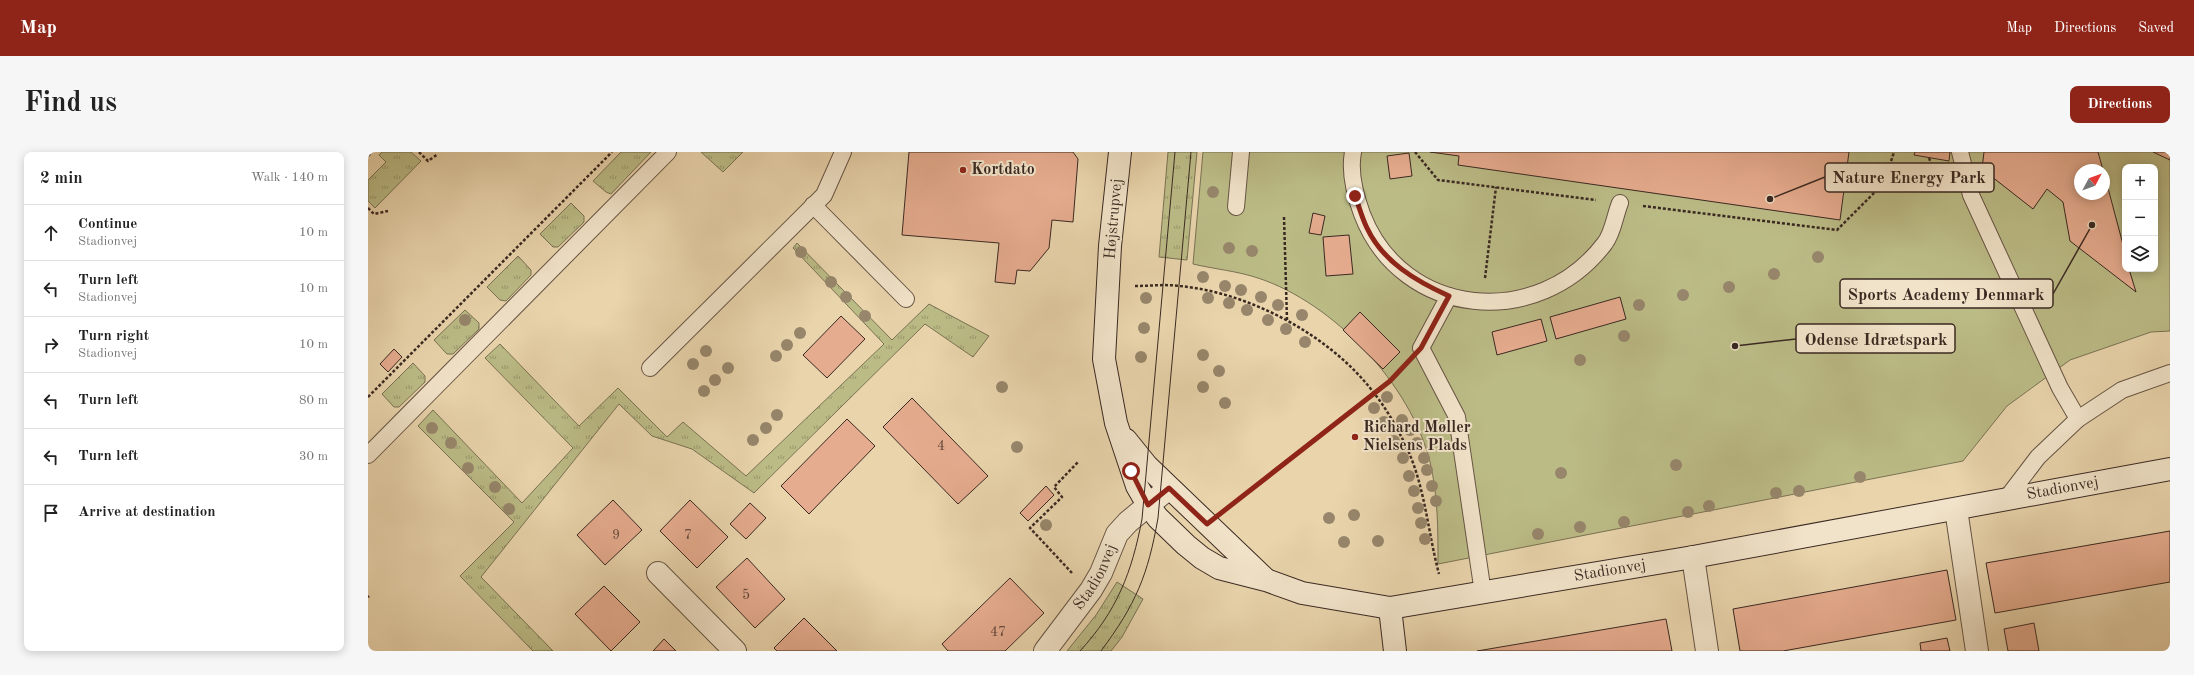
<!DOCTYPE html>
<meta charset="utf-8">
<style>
body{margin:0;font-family:"Old Standard TT",serif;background:#f6f6f6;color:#222}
.controls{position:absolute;right:12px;top:12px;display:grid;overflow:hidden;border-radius:8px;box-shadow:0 2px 10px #0003}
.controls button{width:36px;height:36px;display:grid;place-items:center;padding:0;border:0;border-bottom:1px solid #e0e0e0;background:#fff;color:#222;font:20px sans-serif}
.compass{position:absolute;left:1706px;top:12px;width:36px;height:36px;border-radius:50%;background:#fff;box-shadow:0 2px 10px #0003;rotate:49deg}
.stop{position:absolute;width:12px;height:12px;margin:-9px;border:3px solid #8f2418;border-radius:50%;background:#fff}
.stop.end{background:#8f2418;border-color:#fff;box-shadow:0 1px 4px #0008}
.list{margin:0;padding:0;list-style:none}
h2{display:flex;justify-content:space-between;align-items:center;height:52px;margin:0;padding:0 16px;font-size:17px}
h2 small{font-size:13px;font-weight:400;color:#767676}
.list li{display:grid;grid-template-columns:26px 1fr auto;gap:12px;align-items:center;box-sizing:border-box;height:56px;padding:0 16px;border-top:1px solid #e0e0e0}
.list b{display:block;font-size:15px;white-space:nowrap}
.list p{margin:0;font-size:13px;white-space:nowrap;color:#767676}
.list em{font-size:13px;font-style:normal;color:#767676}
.icon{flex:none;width:22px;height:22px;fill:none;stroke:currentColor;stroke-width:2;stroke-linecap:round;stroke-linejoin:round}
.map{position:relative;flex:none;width:1802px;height:499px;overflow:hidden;border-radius:8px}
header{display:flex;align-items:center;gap:24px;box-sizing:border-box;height:56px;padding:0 20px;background:#8f2418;color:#fff}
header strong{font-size:19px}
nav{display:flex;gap:22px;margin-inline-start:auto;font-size:14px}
.intro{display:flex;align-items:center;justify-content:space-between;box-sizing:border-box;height:96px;padding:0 24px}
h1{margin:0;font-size:28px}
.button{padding:10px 18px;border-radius:8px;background:#8f2418;color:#fff;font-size:14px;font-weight:700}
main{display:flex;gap:24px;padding:0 24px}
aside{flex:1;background:#fff;border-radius:8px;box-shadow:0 2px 10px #0003}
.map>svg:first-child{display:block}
.grass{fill:url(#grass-tufts);stroke:#7a7254}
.garden{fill:#bbbb86;stroke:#7a7254;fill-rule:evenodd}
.building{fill:#e6ac8f;stroke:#3a2922}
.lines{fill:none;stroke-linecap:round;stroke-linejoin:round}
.lane-casing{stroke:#665444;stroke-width:18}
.street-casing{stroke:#665444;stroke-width:24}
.secondary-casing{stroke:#3a2922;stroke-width:24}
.path{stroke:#3a2922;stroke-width:2.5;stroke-dasharray:3 2;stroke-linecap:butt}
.lane{stroke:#f1e3c9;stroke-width:16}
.street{stroke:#f1e3c9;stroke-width:22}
.secondary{stroke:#f1e3c9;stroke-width:22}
.tram{stroke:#3a2922;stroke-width:1}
.tree{fill:#97866b}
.route{stroke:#8f2418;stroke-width:5}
.poi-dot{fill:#8f2418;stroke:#f1e3c9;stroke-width:1.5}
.labels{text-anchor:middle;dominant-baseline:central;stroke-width:4;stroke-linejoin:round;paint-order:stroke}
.number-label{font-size:14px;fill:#654a3d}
.poi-label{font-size:16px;font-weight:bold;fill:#3a2922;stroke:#f1e3c9;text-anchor:start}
.street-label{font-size:16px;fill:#3a2922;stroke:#f1e3c9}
.leader{fill:none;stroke:#3a2922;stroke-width:1.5}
.callout-dot{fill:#3a2922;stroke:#f1e3c9;stroke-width:1.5}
.callout{fill:#f1e3c9;stroke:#3a2922;stroke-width:1.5}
.callout-label{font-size:17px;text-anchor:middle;font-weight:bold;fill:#3a2922}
</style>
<header>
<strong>Map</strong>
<nav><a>Map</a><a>Directions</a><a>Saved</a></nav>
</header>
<div class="intro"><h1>Find us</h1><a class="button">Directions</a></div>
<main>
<aside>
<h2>2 min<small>Walk · 140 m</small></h2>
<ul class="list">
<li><svg class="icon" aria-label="ahead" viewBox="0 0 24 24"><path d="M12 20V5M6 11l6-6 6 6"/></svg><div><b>Continue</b><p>Stadionvej</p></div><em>10 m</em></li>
<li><svg class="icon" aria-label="left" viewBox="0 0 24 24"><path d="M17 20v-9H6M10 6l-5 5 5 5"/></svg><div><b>Turn left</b><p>Stadionvej</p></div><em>10 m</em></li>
<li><svg class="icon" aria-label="right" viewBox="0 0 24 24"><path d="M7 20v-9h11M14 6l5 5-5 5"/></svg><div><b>Turn right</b><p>Stadionvej</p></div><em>10 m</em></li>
<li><svg class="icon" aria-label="left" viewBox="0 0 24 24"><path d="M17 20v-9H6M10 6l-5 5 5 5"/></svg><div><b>Turn left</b></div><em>80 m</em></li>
<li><svg class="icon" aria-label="left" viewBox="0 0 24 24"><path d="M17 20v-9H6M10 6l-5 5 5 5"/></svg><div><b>Turn left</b></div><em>30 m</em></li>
<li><svg class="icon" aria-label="arrive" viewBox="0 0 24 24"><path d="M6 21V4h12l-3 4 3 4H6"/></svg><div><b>Arrive at destination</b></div></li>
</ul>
</aside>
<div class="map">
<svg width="1802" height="499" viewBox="0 0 1802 499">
<defs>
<pattern id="grass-tufts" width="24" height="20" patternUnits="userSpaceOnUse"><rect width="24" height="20" fill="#bbbb86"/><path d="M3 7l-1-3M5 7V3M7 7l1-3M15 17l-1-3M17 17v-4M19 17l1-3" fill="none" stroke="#99986d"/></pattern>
</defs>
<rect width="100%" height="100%" fill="#e9d4ac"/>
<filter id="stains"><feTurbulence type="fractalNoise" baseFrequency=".005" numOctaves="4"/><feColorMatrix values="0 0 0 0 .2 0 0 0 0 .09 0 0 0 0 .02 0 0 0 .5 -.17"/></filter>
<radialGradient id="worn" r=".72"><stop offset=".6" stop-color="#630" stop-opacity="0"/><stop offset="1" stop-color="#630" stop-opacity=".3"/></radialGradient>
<g class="grass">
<polygon points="14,0 43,0 53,9 7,56 0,49 0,28 18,10 11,3"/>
<polygon points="253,0 283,0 243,42 238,40 225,29"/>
<polygon points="333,0 375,0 355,20"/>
<polygon points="800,0 829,0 819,108 791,105"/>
<polygon points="203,51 216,64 216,70 190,95 185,95 172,82"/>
<polygon points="429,91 524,188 561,152 621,184 605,205 557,172 386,341 324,297 284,284 251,252 113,425 185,499 165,499 92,424 146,370 50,274 65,258 154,351 205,296 117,206 132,192 211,274 250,236 299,285 315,270 378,324 516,192 425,96"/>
<polygon points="150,104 163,118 163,123 138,149 132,148 119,135"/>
<polygon points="97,158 111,171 111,177 85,202 79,202 66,188"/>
<polygon points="45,211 57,224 57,230 31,255 26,255 14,242"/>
<polygon points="749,430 775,447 754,485 743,499 699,499 728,463"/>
</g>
<path class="garden" d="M835 0H1802V179L1783 180 1702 208 1639 254 1595 309 1070 412C1070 377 1070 344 1062 310 1043 233 966 151 890 126 869 119 846 117 825 112ZM1757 15H1787V117H1757ZM1712 18H1736V42H1712Z"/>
<g class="building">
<polygon points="541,0 705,0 710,7 705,70 684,68 681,96 662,119 649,118 647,132 627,130 631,91 534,83"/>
<polygon points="1062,0 1481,0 1472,68 1090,13 1091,4"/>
<polygon points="1547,0 1582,0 1581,9 1546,3"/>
<polygon points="1616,0 1730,0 1735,18 1712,18 1712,42 1736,42 1736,21 1757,100 1757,117 1761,117 1768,140 1702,89 1695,50 1679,37 1665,57 1614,17"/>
<polygon points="1785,0 1802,0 1802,8"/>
<polygon points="1041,1 1044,24 1022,27 1019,4"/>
<polygon points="945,61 957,64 953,83 941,81"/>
<polygon points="981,83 985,122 958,124 955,85"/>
<polygon points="1252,145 1258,167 1188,187 1182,165"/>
<polygon points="992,160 1032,200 1015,217 975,178"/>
<polygon points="473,164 497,187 459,226 435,203"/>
<polygon points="1173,167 1179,189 1129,203 1124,180"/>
<polygon points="26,197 34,205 20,220 12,212"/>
<polygon points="544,246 620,324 590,352 515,275"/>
<polygon points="479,267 507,294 441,362 413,334"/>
<polygon points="678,334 686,343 660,369 652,361"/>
<polygon points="245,348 274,378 237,413 209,383"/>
<polygon points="322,348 360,385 329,416 292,379"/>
<polygon points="382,351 398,366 378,387 362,372"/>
<polygon points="1802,379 1802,430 1627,461 1618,411"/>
<polygon points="379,406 417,447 387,476 348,435"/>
<polygon points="1579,418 1588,468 1415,499 1372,499 1365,457"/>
<polygon points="642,426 676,461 637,499 580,499 574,492"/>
<polygon points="236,434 272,470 243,499 207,462"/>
<polygon points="436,466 469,499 409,499 406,496"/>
<polygon points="1298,467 1304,499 1109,499"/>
<polygon points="1666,471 1671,499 1640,499 1636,477"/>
<polygon points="1579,486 1582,499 1553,499 1552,491"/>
<polygon points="296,487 308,499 285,499"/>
</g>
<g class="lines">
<g class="lane-casing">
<g id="lane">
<path d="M985 0C981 21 987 43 994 62 1034 167 1171 179 1237 91 1245 81 1247 63 1252 51"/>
<polyline points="1592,0 1603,43 1692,236 1710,267"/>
<polyline points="445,53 538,147"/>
<polyline points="868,55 873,0"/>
<polyline points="1081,144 1053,196 1089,265 1115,441"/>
<polyline points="282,216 456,43 475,0"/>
<polyline points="0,303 300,0"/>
<polyline points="1638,347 1670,305 1710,267 1754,238 1802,221"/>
</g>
</g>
<g class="street-casing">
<g id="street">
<polyline points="1588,357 1609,499"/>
<polyline points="1325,405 1339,499"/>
<polyline points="290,421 367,499"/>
<path id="s1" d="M677 499 723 438 733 421 749 382 760 370 801 336"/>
</g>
</g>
<g class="secondary-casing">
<g id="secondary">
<path id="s2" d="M752 0 742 94 736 207 748 271 769 334 780 353 790 366 818 393 834 406 851 416 898 428 934 441 1022 456 1325 405 1802 317"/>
<polyline points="758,288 779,314 896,426"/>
<polyline points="1022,456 1027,499"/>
</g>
</g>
<g class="path">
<polyline points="51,0 60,9 70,2"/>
<polyline points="1047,0 1070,28 1228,48"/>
<polyline points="0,4 4,0"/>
<polyline points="1561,6 1566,19 1573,23"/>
<polyline points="1275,54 1469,78 1516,31 1526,0"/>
<polyline points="0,56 6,62 20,59"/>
<polyline points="916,65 919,168"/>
<polyline points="1117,126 1128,35"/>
<path d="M767 134C782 134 797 132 812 134 883 141 963 184 1006 241 1017 255 1027 272 1035 288 1057 330 1059 377 1071 422"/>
<polyline points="0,245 244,0"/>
<polyline points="860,356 1022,229 1036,214"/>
<polyline points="704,421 662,376 694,345 686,335 711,309"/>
<polyline points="0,445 1,444"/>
</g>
<use href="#lane" class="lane"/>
<use href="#street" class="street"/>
<use href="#secondary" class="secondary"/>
<g class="tram">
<path d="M712 499C749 459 764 420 774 367L807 0"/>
<path d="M733 499C768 452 780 423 790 366L823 0"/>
</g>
</g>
<g class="tree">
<circle cx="845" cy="40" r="6"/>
<circle cx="861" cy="96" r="6"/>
<circle cx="884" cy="99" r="6"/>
<circle cx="433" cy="100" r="6"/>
<circle cx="1450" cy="105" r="6"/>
<circle cx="1406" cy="122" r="6"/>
<circle cx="835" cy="125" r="6"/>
<circle cx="463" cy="130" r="6"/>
<circle cx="857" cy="134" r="6"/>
<circle cx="1361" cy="135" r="6"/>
<circle cx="873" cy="138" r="6"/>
<circle cx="1315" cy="143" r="6"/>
<circle cx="478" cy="145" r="6"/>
<circle cx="893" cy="145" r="6"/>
<circle cx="778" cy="146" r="6"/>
<circle cx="840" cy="146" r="6"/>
<circle cx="861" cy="151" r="6"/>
<circle cx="910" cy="153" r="6"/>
<circle cx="1271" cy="153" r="6"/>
<circle cx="879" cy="158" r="6"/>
<circle cx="934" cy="163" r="6"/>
<circle cx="497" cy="164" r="6"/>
<circle cx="97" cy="168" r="6"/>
<circle cx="900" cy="168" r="6"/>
<circle cx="776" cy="176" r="6"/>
<circle cx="918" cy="177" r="6"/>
<circle cx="432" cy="181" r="6"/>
<circle cx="1256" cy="184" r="6"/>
<circle cx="937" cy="190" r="6"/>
<circle cx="419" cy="193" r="6"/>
<circle cx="338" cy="199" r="6"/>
<circle cx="835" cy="203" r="6"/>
<circle cx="408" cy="204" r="6"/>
<circle cx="773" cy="205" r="6"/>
<circle cx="1212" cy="208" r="6"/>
<circle cx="325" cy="212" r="6"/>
<circle cx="360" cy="216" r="6"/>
<circle cx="851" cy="219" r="6"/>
<circle cx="347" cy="228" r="6"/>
<circle cx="634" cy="235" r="6"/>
<circle cx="835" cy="235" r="6"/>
<circle cx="336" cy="239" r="6"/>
<circle cx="1019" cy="245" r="6"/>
<circle cx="857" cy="251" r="6"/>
<circle cx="1006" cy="256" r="6"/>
<circle cx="409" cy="263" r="6"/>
<circle cx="1034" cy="268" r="6"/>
<circle cx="1016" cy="270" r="6"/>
<circle cx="64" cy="276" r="6"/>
<circle cx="398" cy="276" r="6"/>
<circle cx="1042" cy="278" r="6"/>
<circle cx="385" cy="288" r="6"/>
<circle cx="1026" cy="289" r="6"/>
<circle cx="83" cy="291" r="6"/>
<circle cx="1049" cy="291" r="6"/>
<circle cx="649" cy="295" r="6"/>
<circle cx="1035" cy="306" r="6"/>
<circle cx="1056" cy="306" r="6"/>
<circle cx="1308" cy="313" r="6"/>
<circle cx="100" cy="316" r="6"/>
<circle cx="1059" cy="318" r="6"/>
<circle cx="1193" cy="321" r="6"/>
<circle cx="1041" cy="324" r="6"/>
<circle cx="1492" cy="325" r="6"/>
<circle cx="1064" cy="334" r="6"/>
<circle cx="127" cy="335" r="6"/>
<circle cx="1046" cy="339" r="6"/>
<circle cx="1431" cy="339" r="6"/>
<circle cx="1408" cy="341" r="6"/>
<circle cx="1068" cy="349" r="6"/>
<circle cx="1341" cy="354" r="6"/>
<circle cx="1050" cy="356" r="6"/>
<circle cx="141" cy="357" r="6"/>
<circle cx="1320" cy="360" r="6"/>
<circle cx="986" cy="363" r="6"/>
<circle cx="961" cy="366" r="6"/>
<circle cx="1256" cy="370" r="6"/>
<circle cx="1053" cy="371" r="6"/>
<circle cx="678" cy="373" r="6"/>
<circle cx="1212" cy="375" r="6"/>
<circle cx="1170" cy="382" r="6"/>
<circle cx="1057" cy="387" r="6"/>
<circle cx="1010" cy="389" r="6"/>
<circle cx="976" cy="390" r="6"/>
</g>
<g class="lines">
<path class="route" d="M763 319 780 353 801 336 839 372 1022 229 1053 196 1081 144C1048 129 1015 110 999 76 994 66 991 54 987 44"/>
</g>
<g class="poi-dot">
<circle cx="595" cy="18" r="4"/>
<circle cx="987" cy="285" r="4"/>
</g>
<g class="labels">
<g class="number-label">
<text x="573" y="294">4</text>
<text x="248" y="383">9</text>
<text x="320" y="383">7</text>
<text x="378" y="443">5</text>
<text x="630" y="480">47</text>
</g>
<g class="poi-label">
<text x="603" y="18">Kortdato</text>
<text x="995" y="276">Richard Møller<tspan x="995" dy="18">Nielsens Plads</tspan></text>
</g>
<g class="street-label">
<text transform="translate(746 67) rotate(-85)">Højstrupvej</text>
<text stroke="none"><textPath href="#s2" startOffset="1316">Stadionvej</textPath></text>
<text stroke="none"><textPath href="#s2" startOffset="856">Stadionvej</textPath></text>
<text stroke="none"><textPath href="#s1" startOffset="90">Stadionvej</textPath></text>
</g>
</g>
<path class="leader" d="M1402 47L1457 25M1724 73L1685 142M1367 194L1428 187"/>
<g class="callout-dot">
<circle cx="1402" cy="47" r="4"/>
<circle cx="1724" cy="73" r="4"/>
<circle cx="1367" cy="194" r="4"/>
</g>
<g class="callout">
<rect x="1457" y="11" width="169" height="29" rx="4"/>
<rect x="1472" y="127" width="213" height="29" rx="4"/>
<rect x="1428" y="172" width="159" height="29" rx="4"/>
</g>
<g class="callout-label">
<text x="1541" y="31">Nature Energy Park</text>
<text x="1578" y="148">Sports Academy Denmark</text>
<text x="1508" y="193">Odense Idrætspark</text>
</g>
<rect width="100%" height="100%" filter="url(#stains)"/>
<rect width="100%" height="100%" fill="url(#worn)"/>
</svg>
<div class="controls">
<button>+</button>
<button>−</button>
<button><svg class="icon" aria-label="layers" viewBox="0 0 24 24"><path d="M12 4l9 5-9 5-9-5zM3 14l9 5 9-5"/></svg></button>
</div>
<svg class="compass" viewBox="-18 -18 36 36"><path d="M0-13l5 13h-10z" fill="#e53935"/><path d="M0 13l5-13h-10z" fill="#767676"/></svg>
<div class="stop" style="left:763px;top:319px"></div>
<div class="stop end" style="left:987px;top:44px"></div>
</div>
</main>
